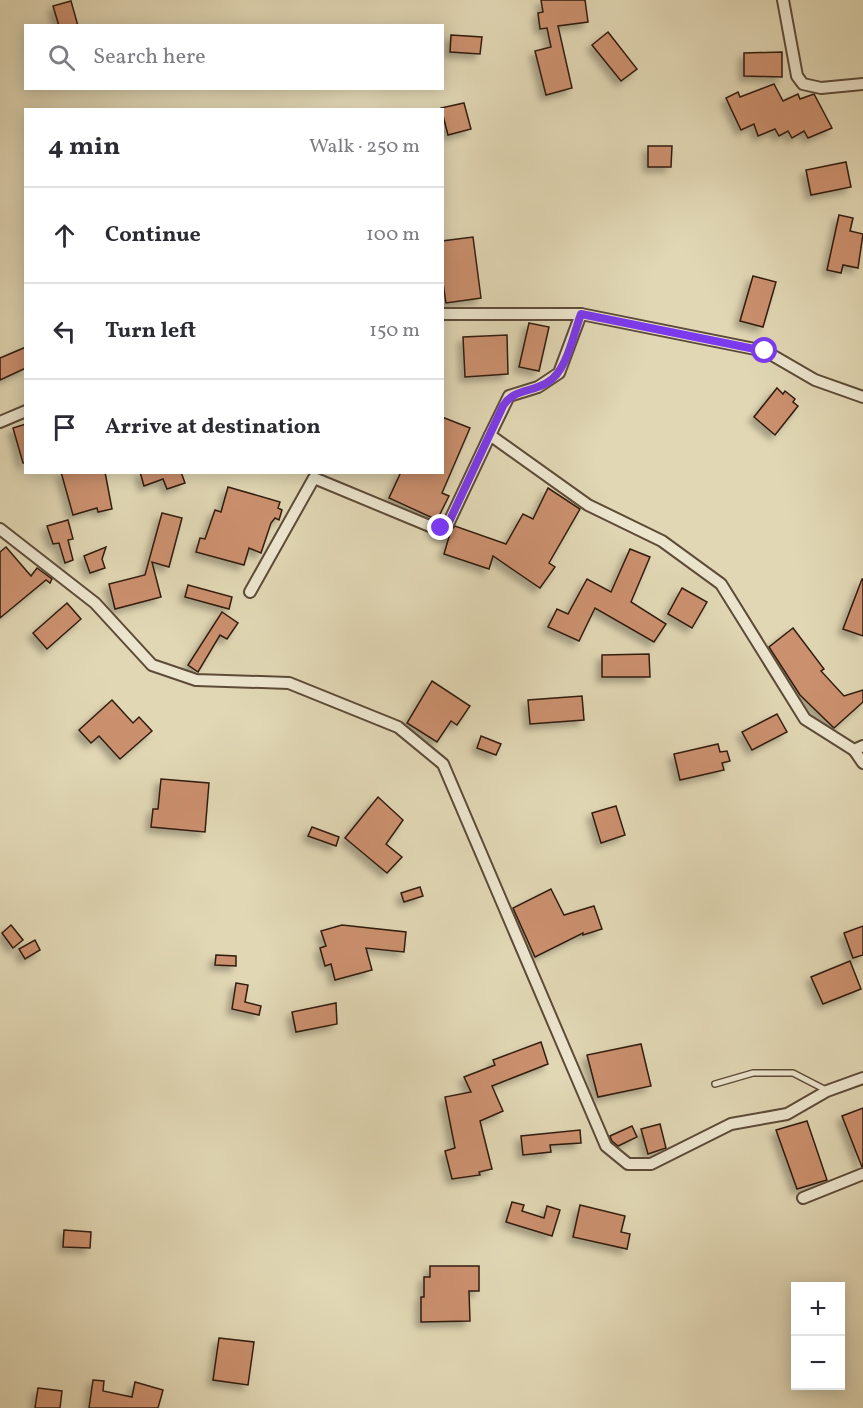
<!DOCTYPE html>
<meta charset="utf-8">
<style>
body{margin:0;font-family:Vollkorn,serif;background:#f2f2f3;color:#2b2b33}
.controls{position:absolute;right:18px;bottom:18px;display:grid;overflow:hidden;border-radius:0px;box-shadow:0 3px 15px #0003}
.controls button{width:54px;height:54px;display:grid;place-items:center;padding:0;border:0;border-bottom:2px solid #e1e1e2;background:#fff;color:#2b2b33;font:30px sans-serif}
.stop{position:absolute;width:18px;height:18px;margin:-14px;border:4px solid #7c3aed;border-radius:50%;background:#fff}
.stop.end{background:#7c3aed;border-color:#fff;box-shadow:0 2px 6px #0008}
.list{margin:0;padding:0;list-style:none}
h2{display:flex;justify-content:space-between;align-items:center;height:78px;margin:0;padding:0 24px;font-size:26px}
h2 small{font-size:20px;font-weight:400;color:#7c7c81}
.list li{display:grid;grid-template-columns:39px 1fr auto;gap:18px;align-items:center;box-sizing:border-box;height:96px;padding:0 24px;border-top:2px solid #e1e1e2}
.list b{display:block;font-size:22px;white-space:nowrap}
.list em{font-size:20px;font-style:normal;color:#7c7c81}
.icon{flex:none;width:33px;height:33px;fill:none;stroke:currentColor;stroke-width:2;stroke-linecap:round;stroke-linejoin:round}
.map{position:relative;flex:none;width:863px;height:1408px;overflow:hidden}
.search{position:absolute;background:#fff;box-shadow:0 3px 15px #0003;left:24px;top:24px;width:420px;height:66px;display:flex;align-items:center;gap:15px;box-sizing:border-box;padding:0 21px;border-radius:0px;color:#7c7c81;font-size:22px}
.panel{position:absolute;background:#fff;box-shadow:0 3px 15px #0003;left:24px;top:108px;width:420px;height:366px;border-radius:0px}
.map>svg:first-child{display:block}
.building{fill:#cb906e;stroke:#311c0f;stroke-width:1.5;filter:url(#shadow)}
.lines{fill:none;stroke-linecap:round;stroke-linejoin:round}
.service-casing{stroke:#5d4b38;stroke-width:8}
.minor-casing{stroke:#5d4b38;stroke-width:14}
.service{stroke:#ece5ce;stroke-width:5}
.minor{stroke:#ece5ce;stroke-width:10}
.route{stroke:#7c3aed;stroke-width:8}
</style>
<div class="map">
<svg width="863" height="1408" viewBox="0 0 863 1408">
<defs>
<filter id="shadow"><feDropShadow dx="-5" dy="5" stdDeviation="3" flood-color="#0004"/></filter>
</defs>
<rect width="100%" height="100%" fill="#e1d7b4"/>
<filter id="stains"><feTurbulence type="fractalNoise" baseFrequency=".00333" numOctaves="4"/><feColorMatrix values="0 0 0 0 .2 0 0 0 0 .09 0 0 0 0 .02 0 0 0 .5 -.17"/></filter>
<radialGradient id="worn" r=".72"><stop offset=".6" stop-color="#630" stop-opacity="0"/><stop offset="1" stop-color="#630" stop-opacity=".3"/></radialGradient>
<g class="building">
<polygon points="541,0 585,0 588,22 558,26 572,88 546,95 535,51 551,47 547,28 540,29 538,13 543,12"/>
<polygon points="71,1 78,26 59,26 53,6"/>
<polygon points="608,32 637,69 621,81 592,45"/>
<polygon points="451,35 482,37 480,54 450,52"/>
<polygon points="782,52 782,77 744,76 744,53"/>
<polygon points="774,84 783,101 798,94 800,99 814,94 832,128 808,138 804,131 792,138 788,131 779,136 775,129 758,136 754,124 741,130 726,98 738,92 740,97"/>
<polygon points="464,103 471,129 448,135 441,108"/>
<polygon points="648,146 672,146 671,167 648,167"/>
<polygon points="846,162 851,187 811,195 806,170"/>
<polygon points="839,215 853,218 850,231 863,234 858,268 843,265 841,273 827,270"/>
<polygon points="473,237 481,298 446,303 442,276 442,241"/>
<polygon points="753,276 776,282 763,327 740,321"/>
<polygon points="529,323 549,327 539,371 519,367"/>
<polygon points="507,335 508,374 465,377 463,337"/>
<polygon points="26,347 26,368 0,380 0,358"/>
<polygon points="777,388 783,394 785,391 795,399 793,402 798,406 775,435 754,417"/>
<polygon points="442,417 470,428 442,493 449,496 437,520 389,498 401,472 442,472"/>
<polygon points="26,424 26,463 23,463 13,428"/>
<polygon points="61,472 105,472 112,509 98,512 97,508 73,515"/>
<polygon points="140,472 181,472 185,483 167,489 163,479 144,486"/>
<polygon points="228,487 280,502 278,508 282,510 279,520 275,518 271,523 261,553 249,548 244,565 196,552 200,538 205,539 215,510 221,512"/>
<polygon points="548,488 580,509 549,563 555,567 540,588 493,556 489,569 444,554 451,530 455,526 506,544 523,514 533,519"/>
<polygon points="162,513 182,518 169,567 152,562 161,597 115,609 109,584 145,575"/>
<polygon points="68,520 73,539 68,540 73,560 65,563 59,543 53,544 47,526"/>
<polygon points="6,547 31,576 37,568 52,579 50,583 46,580 0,618 0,552"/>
<polygon points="106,547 102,559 105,568 90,573 84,556"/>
<polygon points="630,549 650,557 631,602 666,624 654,642 595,608 579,641 548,627 557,609 568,614 587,579 611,592"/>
<polygon points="862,579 863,579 863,636 843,629"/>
<polygon points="188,585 232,597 229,609 185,597"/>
<polygon points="682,588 707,602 692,628 668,614"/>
<polygon points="67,603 81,619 47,649 33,633"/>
<polygon points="222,612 238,623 227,639 220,635 198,672 188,665"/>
<polygon points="793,628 824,669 821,671 844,696 863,690 863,702 834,728 800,695 769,647"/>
<polygon points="649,654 650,677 602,677 602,655"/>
<polygon points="432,681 470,706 457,725 451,721 437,742 407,723"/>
<polygon points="582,696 584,720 530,724 528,700"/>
<polygon points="112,700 133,723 139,717 152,731 120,759 99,736 91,743 79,730"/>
<polygon points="777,714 787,732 752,750 742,732"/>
<polygon points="481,736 501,744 496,755 477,748"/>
<polygon points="718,744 720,752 727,751 730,761 722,763 724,770 680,780 674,754"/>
<polygon points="161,779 209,783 205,832 151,827 153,809 158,809"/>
<polygon points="378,797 403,820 386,844 402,857 387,873 345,838"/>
<polygon points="616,806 625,835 601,843 592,813"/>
<polygon points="312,827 339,837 336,846 308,836"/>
<polygon points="420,887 423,896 404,902 401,893"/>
<polygon points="551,889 564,915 594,906 602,929 583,935 583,933 535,957 513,908"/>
<polygon points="11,925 23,940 13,948 2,933"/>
<polygon points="342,925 406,932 404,952 366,948 372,970 335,980 331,964 325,966 320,948 326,946 321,931"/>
<polygon points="863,926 863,955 853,958 844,933"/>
<polygon points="35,940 40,950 25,959 19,949"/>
<polygon points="216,955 236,956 236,966 215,965"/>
<polygon points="850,961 861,989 823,1004 811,977"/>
<polygon points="236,983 248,985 245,1002 261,1006 259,1015 232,1009"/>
<polygon points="336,1003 337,1024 296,1032 292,1012"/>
<polygon points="541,1042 548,1064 492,1086 503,1111 480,1121 492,1169 479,1172 480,1175 452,1179 445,1151 455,1148 445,1097 471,1092 464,1077 495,1065 493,1060"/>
<polygon points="641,1044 651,1086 598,1097 587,1055"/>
<polygon points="863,1108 863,1167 862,1167 842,1116"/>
<polygon points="807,1121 827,1180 797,1189 776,1130"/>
<polygon points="660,1124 666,1148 648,1154 641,1129"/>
<polygon points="632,1126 637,1137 618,1146 612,1141 610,1136"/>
<polygon points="580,1130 581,1143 550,1145 551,1152 523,1155 521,1136"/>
<polygon points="512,1202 524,1205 522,1211 544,1218 547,1206 560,1210 552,1236 506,1222"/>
<polygon points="580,1205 625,1216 621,1232 630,1234 627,1249 573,1237"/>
<polygon points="64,1230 91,1232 90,1248 63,1247"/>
<polygon points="430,1266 479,1266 479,1291 469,1291 470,1321 421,1322 421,1297 424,1297 424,1277 430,1277"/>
<polygon points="219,1338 254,1342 248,1385 213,1380"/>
<polygon points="93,1380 104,1381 103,1391 132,1397 135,1382 163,1390 158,1408 89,1408"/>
<polygon points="38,1388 62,1391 60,1408 35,1408"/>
</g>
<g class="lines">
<g class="service-casing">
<polyline id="service" points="715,1084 753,1073 793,1073 826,1090"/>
</g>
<g class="minor-casing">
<g id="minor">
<polyline points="783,0 797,76 803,84 821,88 863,84"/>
<polyline points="442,314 581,314 765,351 815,380 863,397"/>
<polyline points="0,422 26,411"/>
<polyline points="490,435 509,396 538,387 559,373 581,314"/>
<polyline points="0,529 95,603 152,665 196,680 289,683 398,727 443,764 606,1146 628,1164 651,1164 731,1124 787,1114 827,1091 863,1078"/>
<polyline points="250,592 314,478 432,527 442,528 449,522 490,435 588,505 662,541 721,584 805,719 854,750 863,746"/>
<polyline points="854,750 863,763"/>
<polyline points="803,1198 863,1174"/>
</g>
</g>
<use href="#service" class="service"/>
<use href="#minor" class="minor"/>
</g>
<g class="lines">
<path class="route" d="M441 528 449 522 503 406C514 388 532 393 548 382 567 371 573 335 581 314L765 351"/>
</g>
<rect width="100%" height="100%" filter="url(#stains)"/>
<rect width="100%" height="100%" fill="url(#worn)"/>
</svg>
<div class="controls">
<button>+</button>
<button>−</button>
</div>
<div class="stop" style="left:765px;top:351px"></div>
<div class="stop end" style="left:441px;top:528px"></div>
<div class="search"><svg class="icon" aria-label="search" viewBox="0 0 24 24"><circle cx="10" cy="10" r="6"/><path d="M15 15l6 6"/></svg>Search here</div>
<section class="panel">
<h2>4 min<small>Walk · 250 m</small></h2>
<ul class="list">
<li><svg class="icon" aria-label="ahead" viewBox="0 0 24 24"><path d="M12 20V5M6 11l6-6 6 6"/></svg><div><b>Continue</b></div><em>100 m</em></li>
<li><svg class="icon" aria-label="left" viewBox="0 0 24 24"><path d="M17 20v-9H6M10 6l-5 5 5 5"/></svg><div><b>Turn left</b></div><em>150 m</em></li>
<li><svg class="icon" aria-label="arrive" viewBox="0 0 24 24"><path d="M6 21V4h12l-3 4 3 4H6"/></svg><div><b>Arrive at destination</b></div></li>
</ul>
</section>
</div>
